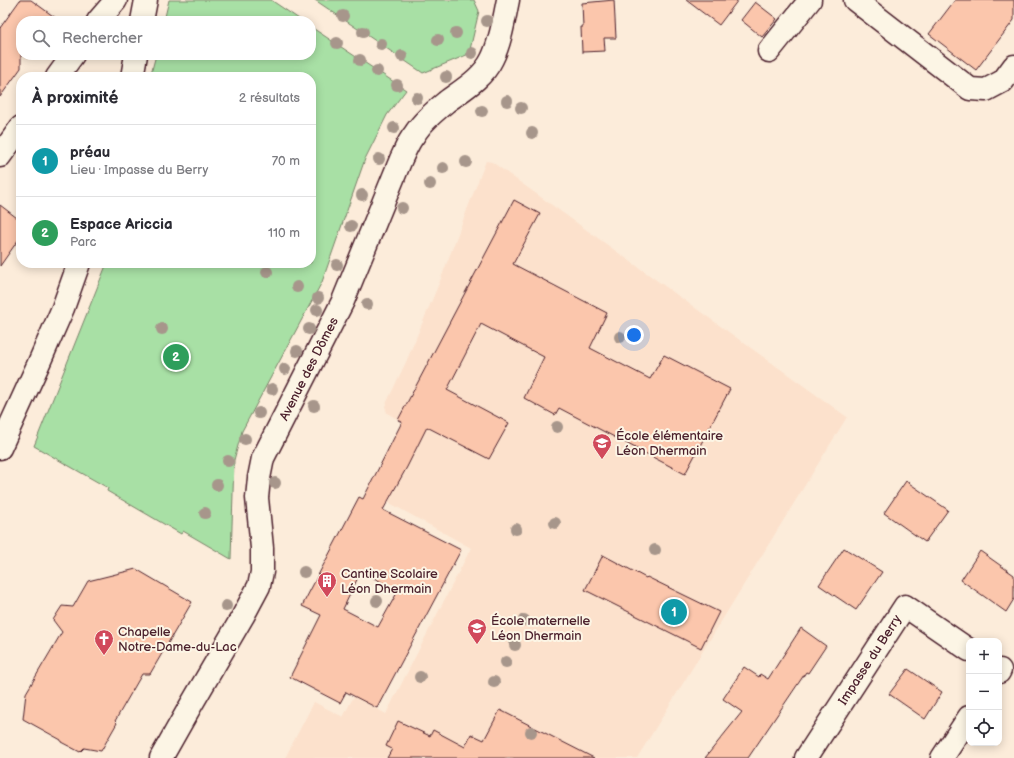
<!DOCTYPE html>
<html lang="fr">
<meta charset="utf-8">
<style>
body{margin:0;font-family:"Balsamiq Sans",sans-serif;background:#f7f7f7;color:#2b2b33}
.controls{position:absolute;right:12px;bottom:12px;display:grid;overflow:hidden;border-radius:8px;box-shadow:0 2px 10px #0003}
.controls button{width:36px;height:36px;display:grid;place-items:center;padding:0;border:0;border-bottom:1px solid #e1e1e2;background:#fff;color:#2b2b33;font:20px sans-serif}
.you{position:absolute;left:634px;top:335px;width:14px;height:14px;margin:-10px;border:3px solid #fff;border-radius:50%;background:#1a73e8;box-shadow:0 0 0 6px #1a73e833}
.badge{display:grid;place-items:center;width:26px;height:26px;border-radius:50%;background:#d93025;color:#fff;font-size:13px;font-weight:700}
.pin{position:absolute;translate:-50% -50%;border:2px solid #fff;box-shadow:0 1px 4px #0006}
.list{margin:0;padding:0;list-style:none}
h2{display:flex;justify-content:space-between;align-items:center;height:52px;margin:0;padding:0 16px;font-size:17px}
h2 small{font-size:13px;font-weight:400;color:#7c7c81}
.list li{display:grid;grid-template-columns:26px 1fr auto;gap:12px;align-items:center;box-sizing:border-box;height:72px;padding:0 16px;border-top:1px solid #e1e1e2}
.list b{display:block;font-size:15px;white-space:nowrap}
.list p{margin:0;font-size:13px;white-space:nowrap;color:#7c7c81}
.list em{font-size:13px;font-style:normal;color:#7c7c81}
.icon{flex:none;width:22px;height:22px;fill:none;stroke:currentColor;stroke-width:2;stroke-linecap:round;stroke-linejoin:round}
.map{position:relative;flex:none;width:1014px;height:758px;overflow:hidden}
.search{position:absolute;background:#fff;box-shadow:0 2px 10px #0003;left:16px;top:16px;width:300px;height:44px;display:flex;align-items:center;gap:10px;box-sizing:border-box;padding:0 14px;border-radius:16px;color:#7c7c81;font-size:15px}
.panel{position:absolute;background:#fff;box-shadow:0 2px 10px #0003;left:16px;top:72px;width:300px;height:196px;border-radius:16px}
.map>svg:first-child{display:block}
.built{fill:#fce1cc}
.green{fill:#a8e0a5;stroke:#798068}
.building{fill:#fbc6ac;stroke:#4a1f2b;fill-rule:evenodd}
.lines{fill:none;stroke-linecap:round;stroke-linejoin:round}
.minor-casing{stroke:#4a1f2b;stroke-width:25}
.minor{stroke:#fcf5e5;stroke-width:22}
.tree{fill:#a7968b}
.labels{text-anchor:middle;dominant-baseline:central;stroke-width:4;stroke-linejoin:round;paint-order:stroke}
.street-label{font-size:13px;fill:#4a1f2b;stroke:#fcf5e5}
.poi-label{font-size:13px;fill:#4a1f2b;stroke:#fcf5e5;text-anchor:start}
</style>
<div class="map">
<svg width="1014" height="758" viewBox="0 0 1014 758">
<rect width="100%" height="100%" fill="#fcecda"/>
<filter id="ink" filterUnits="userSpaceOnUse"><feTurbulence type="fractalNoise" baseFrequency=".025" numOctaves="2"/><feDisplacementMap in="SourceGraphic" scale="8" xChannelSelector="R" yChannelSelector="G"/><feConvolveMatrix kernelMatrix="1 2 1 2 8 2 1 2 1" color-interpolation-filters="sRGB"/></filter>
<g filter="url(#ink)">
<polygon class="built" points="486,161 492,162 847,417 637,758 285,758 314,702 343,717 354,696 386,714 471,548 368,491 382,466 380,465 394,437 396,437 404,423 387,413 385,406 406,362 440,281 470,202"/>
<g class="green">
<polygon points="169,0 271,0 302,21 164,21"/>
<polygon points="315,0 474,0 479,11 469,54 423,73"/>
<polygon points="311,27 406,90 387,115 365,159 322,282 242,431 234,460 231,559 183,531 181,534 107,491 108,488 34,446 105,268 107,263 311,263 311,77 150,77 156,55 311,55"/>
</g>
<g class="building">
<polygon points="20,0 31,0 60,21 21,21 21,68 0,97 0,28"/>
<polygon points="614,0 616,38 604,38 605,51 582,52 581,27 583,27 582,3"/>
<polygon points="686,0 738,0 719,25"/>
<polygon points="955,0 1014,0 1014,20 976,70 929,34"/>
<polygon points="755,2 777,19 762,37 741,20"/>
<path d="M514 200 540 214 513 264 607 313 590 348 650 379 664 355 730 389 685 474 559 408 555 415 524 398 544 357 481 324 447 390 509 423 489 459 427 427 407 467 383 510 461 550 377 708 346 692 340 703 290 677 321 615 302 606 359 497 363 499 402 422 398 420ZM361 571 398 591 378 627 343 609Z"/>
<polygon points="0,205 21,221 21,236 0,266"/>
<polygon points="906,481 948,510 925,542 884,513"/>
<polygon points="844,548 882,572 856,610 819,585"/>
<polygon points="980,551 1014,575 1014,599 1006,612 961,580"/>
<polygon points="603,555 646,578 647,577 719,612 701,648 585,590"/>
<polygon points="136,569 192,602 150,674 142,674 115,721 117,723 101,751 84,748 80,752 61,742 61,740 23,719 26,693 62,632 53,620 62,606 73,607 88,581"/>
<polygon points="801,628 826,646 808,673 806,672 748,758 705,758 742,712 723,699 744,667 759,677 760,674 768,679"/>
<polygon points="908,669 942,692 925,719 889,694"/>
<polygon points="500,710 594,758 387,758 392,749 386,746 398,721 430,736 433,730 465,747 471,734 484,740"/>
</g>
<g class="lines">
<g class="minor-casing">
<g id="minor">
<polyline points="855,0 970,89 986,90 1003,81 1014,66"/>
<polyline points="98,21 116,0"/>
<polyline points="142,21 146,0"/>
<polyline points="769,51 810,0"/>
<polyline points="57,77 73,55"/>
<polyline points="132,77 136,55"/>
<polyline points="0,156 21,127"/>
<polyline points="0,448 38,365 63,308 79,263"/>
<polyline points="999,670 1000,670 999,672"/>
<path d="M161 758 191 705 243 616 259 586 262 572V548L257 498 259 478 263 458 343 301 401 159C405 151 408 142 414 135 422 122 434 112 446 102 462 90 483 78 492 59 501 41 504 19 508 0"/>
<polyline points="806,758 905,606 969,650"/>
<polyline points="942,758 969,717"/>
</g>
</g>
<use href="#minor" class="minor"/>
</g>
<g class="tree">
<circle cx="343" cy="16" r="6"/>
<circle cx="487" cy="21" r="6"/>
<circle cx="363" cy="32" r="6"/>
<circle cx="456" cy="33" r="6"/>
<circle cx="438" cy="40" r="6"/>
<circle cx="337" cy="43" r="6"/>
<circle cx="381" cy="44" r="6"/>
<circle cx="472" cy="53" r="6"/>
<circle cx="402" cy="56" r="6"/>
<circle cx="360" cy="60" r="6"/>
<circle cx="377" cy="71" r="6"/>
<circle cx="446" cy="77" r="6"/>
<circle cx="397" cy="85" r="6"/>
<circle cx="417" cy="98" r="6"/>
<circle cx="507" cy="101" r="6"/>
<circle cx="521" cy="108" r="6"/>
<circle cx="482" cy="111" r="6"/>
<circle cx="394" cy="128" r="6"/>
<circle cx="532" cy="133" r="6"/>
<circle cx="379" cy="159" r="6"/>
<circle cx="466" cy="162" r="6"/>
<circle cx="443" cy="168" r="6"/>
<circle cx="430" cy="184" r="6"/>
<circle cx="362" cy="195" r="6"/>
<circle cx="402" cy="208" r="6"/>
<circle cx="351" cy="226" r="6"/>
<circle cx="337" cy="265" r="6"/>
<circle cx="267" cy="272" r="6"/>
<circle cx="297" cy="287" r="6"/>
<circle cx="318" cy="298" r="6"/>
<circle cx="367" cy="304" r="6"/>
<circle cx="317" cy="310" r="6"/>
<circle cx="162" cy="329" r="6"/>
<circle cx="309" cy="329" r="6"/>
<circle cx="620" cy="337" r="6"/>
<circle cx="297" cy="351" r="6"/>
<circle cx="285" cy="369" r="6"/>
<circle cx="272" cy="389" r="6"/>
<circle cx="314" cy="406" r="6"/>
<circle cx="259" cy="413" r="6"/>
<circle cx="557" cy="427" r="6"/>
<circle cx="245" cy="439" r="6"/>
<circle cx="228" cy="461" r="6"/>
<circle cx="275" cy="483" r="6"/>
<circle cx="217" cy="485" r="6"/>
<circle cx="205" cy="513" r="6"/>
<circle cx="555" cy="523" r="6"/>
<circle cx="516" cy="529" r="6"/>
<circle cx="655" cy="550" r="6"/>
<circle cx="304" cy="572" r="6"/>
<circle cx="377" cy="601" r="6"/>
<circle cx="226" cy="606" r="6"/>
<circle cx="524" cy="620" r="6"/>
<circle cx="515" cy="645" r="6"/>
<circle cx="506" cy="662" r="6"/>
<circle cx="420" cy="677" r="6"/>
<circle cx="494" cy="682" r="6"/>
<circle cx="531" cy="732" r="6"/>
</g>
</g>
<defs>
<g id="school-pin" transform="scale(1)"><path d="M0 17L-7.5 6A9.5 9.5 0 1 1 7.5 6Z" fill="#d1495b" stroke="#fcf5e5"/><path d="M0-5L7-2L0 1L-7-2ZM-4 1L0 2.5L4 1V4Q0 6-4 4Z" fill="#fff"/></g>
<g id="building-pin" transform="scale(1)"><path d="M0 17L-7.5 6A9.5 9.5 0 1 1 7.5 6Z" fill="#d1495b" stroke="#fcf5e5"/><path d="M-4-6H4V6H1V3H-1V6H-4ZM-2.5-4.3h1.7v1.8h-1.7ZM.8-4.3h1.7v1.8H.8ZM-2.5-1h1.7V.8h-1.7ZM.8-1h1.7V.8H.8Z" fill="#fff"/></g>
<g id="church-pin" transform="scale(1)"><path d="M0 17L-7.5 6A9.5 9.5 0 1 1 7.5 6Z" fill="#d1495b" stroke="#fcf5e5"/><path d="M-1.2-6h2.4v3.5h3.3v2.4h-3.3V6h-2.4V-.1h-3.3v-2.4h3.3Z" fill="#fff"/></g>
</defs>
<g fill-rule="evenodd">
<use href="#school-pin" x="602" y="443"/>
<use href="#building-pin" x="327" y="581"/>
<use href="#school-pin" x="477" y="628"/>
<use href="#church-pin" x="104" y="639"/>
</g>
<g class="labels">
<g class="street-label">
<text transform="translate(309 369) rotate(-63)">Avenue des Dômes</text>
<text transform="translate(870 660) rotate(-57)">Impasse du Berry</text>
</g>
<g class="poi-label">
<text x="616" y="436">École élémentaire<tspan x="616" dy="15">Léon Dhermain</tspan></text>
<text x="341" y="574">Cantine Scolaire<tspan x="341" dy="15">Léon Dhermain</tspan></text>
<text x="491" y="621">École maternelle<tspan x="491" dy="15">Léon Dhermain</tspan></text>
<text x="118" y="632">Chapelle<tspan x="118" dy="15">Notre-Dame-du-Lac</tspan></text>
</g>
</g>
</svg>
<div class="controls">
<button>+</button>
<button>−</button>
<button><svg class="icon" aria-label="locate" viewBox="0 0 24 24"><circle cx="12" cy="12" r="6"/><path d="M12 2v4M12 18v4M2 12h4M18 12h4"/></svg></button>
</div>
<div class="you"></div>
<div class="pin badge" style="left:674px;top:612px;background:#0f9aa8">1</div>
<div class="pin badge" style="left:176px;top:357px;background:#2e9e5b">2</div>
<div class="search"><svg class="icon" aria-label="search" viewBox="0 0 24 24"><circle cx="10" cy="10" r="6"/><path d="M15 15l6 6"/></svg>Rechercher</div>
<section class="panel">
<h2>À proximité<small>2 résultats</small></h2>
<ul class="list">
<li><span class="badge" style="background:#0f9aa8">1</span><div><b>préau</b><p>Lieu · Impasse du Berry</p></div><em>70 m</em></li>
<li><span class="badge" style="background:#2e9e5b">2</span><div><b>Espace Ariccia</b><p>Parc</p></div><em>110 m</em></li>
</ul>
</section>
</div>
